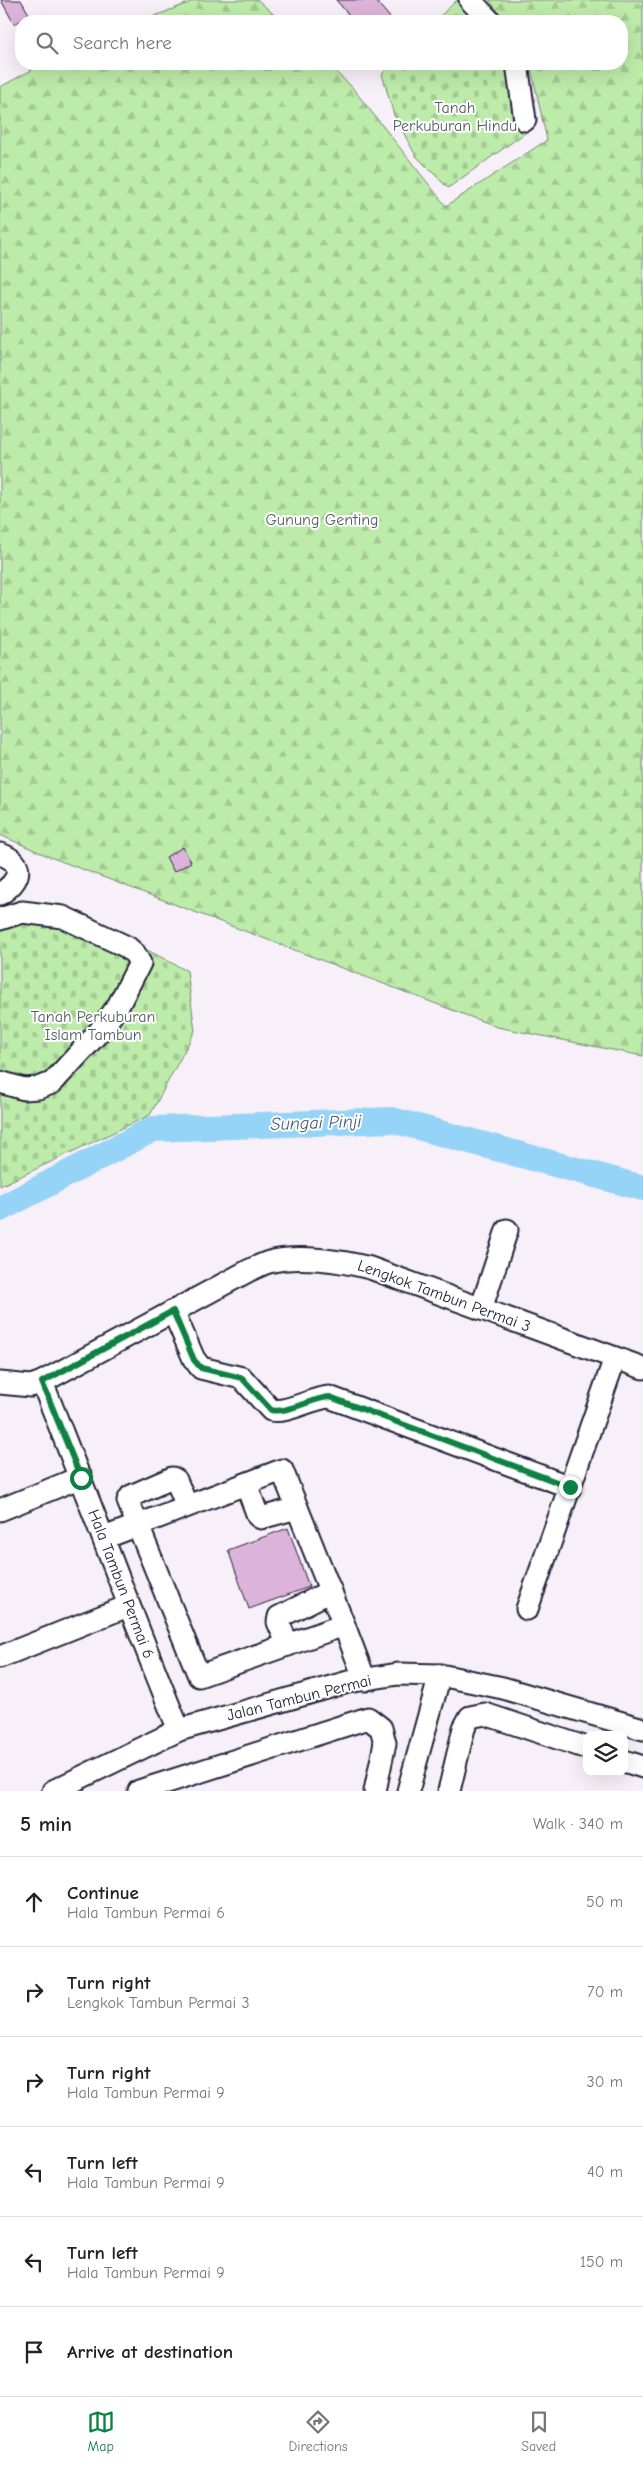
<!DOCTYPE html>
<meta charset="utf-8">
<style>
body{margin:0;font-family:"Comic Neue",sans-serif;background:#f6f6f6;color:#222}
.controls{position:absolute;right:15px;bottom:15px;display:grid;overflow:hidden;border-radius:10px;box-shadow:0 5px 20px #0002}
.controls button{width:45px;height:45px;display:grid;place-items:center;padding:0;border:0;border-bottom:1px solid #e0e0e0;background:#fff;color:#222;font:25px sans-serif}
.stop{position:absolute;width:15px;height:15px;margin:-11px;border:4px solid #0b8043;border-radius:50%;background:#fff}
.stop.end{background:#0b8043;border-color:#fff;box-shadow:0 1px 5px #0008}
.list{margin:0;padding:0;list-style:none}
h2{display:flex;justify-content:space-between;align-items:center;height:65px;margin:0;padding:0 20px;font-size:21px}
h2 small{font-size:16px;font-weight:400;color:#767676}
.list li{display:grid;grid-template-columns:32px 1fr auto;gap:15px;align-items:center;box-sizing:border-box;height:90px;padding:0 20px;border-top:1px solid #e0e0e0}
.list b{display:block;font-size:19px;white-space:nowrap}
.list p{margin:0;font-size:16px;white-space:nowrap;color:#767676}
.list em{font-size:16px;font-style:normal;color:#767676}
.icon{flex:none;width:28px;height:28px;fill:none;stroke:currentColor;stroke-width:2;stroke-linecap:round;stroke-linejoin:round}
.map{position:relative;flex:none;width:643px;height:1791px;overflow:hidden}
.search{position:absolute;background:#fff;box-shadow:0 5px 20px #0002;left:15px;right:15px;top:15px;height:55px;display:flex;align-items:center;gap:12px;box-sizing:border-box;padding:0 18px;border-radius:20px;color:#767676;font-size:19px}
.sheet{height:605px;background:#fff}
nav{display:flex;justify-content:space-around;align-items:center;box-sizing:border-box;height:70px;border-top:1px solid #e0e0e0;background:#fff;font-size:14px;color:#767676}
nav a{display:grid;justify-items:center;gap:2px}
nav .on{color:#0b8043}
.map>svg:first-child{display:block}
.forest{fill:url(#forest-firs);stroke:#708672}
.cemetery{fill:url(#cemetery-stones);stroke:#708672}
.lines{fill:none;stroke-linecap:round;stroke-linejoin:round}
.river{stroke:#95d4f6;stroke-width:26}
.building{fill:#dcb3da;stroke:#22223b}
.minor-casing{stroke:#22223b;stroke-width:25}
.minor{stroke:#fff;stroke-width:21}
.route{stroke:#0b8043;stroke-width:6}
.labels{text-anchor:middle;dominant-baseline:central;stroke-width:4;stroke-linejoin:round;paint-order:stroke}
.park-label{font-size:16px;fill:#505e5c;stroke:#fff}
.street-label{font-size:16px;fill:#22223b;stroke:#fff}
.water-label{font-size:18px;font-style:italic;fill:#445773;stroke:#fff}
</style>
<div class="map">
<svg width="643" height="1791" viewBox="0 0 643 1791">
<defs>
<pattern id="forest-firs" width="22" height="20" patternUnits="userSpaceOnUse" patternTransform="scale(1.25)"><rect width="22" height="20" fill="#bdeba9"/><path d="M5 1l3.5 6h-7zM16 11l3.5 6h-7z" fill="#a2c992"/></pattern>
<pattern id="cemetery-stones" width="16" height="16" patternUnits="userSpaceOnUse" patternTransform="scale(1.25)"><rect width="16" height="16" fill="#bdeba9"/><path d="M2 7V4a2 2 0 0 1 4 0v3zM10 15v-3a2 2 0 0 1 4 0v3z" fill="#a2c992"/></pattern>
</defs>
<rect width="100%" height="100%" fill="#f8f0f8"/>
<filter id="ink" filterUnits="userSpaceOnUse"><feTurbulence type="fractalNoise" baseFrequency=".02" numOctaves="2"/><feDisplacementMap in="SourceGraphic" scale="10" xChannelSelector="R" yChannelSelector="G"/><feConvolveMatrix kernelMatrix="1 2 1 2 8 2 1 2 1" color-interpolation-filters="sRGB"/></filter>
<g filter="url(#ink)">
<g class="forest">
<polygon points="196,0 258,0 281,21 142,21"/>
<polygon points="489,0 643,0 643,1056 497,1027 50,857 0,835 0,87 43,64 327,64 351,86 446,206 547,140 530,64 622,64 622,21 506,21"/>
</g>
<g class="cemetery">
<polygon points="457,0 460,0 478,21 435,21"/>
<polygon points="392,64 510,64 532,128 448,188 416,156 394,115 382,74"/>
<polygon points="7,905 74,911 187,971 195,1031 150,1115 0,1186 0,908"/>
</g>
<g class="lines">
<polyline class="river" points="0,1209 153,1129 392,1120 643,1188"/>
</g>
<g class="building">
<polygon points="1,0 21,0 30,16 14,24"/>
<polygon points="336,0 375,0 393,21 354,21"/>
<polygon points="183,847 191,862 174,872 166,857"/>
<polygon points="288,1528 309,1587 249,1609 228,1550"/>
</g>
<g class="lines">
<g class="minor-casing">
<g id="minor">
<polyline points="470,0 490,21"/>
<polyline points="517,64 525,120"/>
<path d="M0 854C27 863 20 881 0 894"/>
<polyline points="0,919 22,912 63,917 127,947 135,954 140,963 118,1006 99,1032 52,1083 38,1088 24,1089 0,1082"/>
<polyline points="481,1309 507,1230"/>
<path d="M173 1311 194 1359 201 1368 242 1378 271 1410C286 1414 312 1398 329 1397L570 1487"/>
<path d="M42 1382C89 1498 131 1615 179 1730"/>
<path d="M0 1383 31 1386 42 1382 248 1271C255 1268 262 1264 269 1262 298 1254 342 1261 370 1268L643 1368"/>
<polyline points="246,1484 258,1516 261,1518 297,1508"/>
<polyline points="187,1506 176,1480 172,1478 131,1496 128,1501 199,1676 344,1625 365,1680"/>
<polyline points="0,1510 81,1477"/>
<polyline points="104,1538 282,1470 344,1625"/>
<polyline points="527,1609 615,1358"/>
<polyline points="288,1645 278,1622 279,1617 331,1591"/>
<polyline points="0,1657 128,1606"/>
<polyline points="624,1761 643,1767"/>
<polyline points="53,1791 179,1730 348,1682 398,1674 440,1675 503,1688 643,1729"/>
<polyline points="139,1791 368,1718 381,1728 385,1743 375,1791"/>
<polyline points="408,1791 440,1675"/>
<polyline points="449,1791 464,1728 470,1717 485,1714 587,1748"/>
</g>
</g>
<use href="#minor" class="minor"/>
</g>
</g>
<g class="lines" filter="url(#ink)">
<path class="route" d="M81 1478 42 1382 173 1311 194 1360 201 1368 242 1378 271 1410C286 1414 312 1398 330 1397L570 1487"/>
</g>
<g class="labels">
<g class="park-label">
<text x="455" y="108">Tanah<tspan x="455" dy="18">Perkuburan Hindu</tspan></text>
<text x="322" y="520">Gunung Genting</text>
<text x="93" y="1017">Tanah Perkuburan<tspan x="93" dy="18">Islam Tambun</tspan></text>
</g>
<g class="street-label">
<text transform="translate(444 1296) rotate(20)">Lengkok Tambun Permai 3</text>
<text transform="translate(121 1584) rotate(69)">Hala Tambun Permai 6</text>
<text transform="translate(299 1698) rotate(-14)">Jalan Tambun Permai</text>
</g>
<g class="water-label">
<text transform="translate(316 1123) rotate(-2)">Sungai Pinji</text>
</g>
</g>
</svg>
<div class="controls">
<button><svg class="icon" aria-label="layers" viewBox="0 0 24 24"><path d="M12 4l9 5-9 5-9-5zM3 14l9 5 9-5"/></svg></button>
</div>
<div class="stop" style="left:81px;top:1478px"></div>
<div class="stop end" style="left:570px;top:1487px"></div>
<div class="search"><svg class="icon" aria-label="search" viewBox="0 0 24 24"><circle cx="10" cy="10" r="6"/><path d="M15 15l6 6"/></svg>Search here</div>
</div>
<section class="sheet">
<h2>5 min<small>Walk · 340 m</small></h2>
<ul class="list">
<li><svg class="icon" aria-label="ahead" viewBox="0 0 24 24"><path d="M12 20V5M6 11l6-6 6 6"/></svg><div><b>Continue</b><p>Hala Tambun Permai 6</p></div><em>50 m</em></li>
<li><svg class="icon" aria-label="right" viewBox="0 0 24 24"><path d="M7 20v-9h11M14 6l5 5-5 5"/></svg><div><b>Turn right</b><p>Lengkok Tambun Permai 3</p></div><em>70 m</em></li>
<li><svg class="icon" aria-label="right" viewBox="0 0 24 24"><path d="M7 20v-9h11M14 6l5 5-5 5"/></svg><div><b>Turn right</b><p>Hala Tambun Permai 9</p></div><em>30 m</em></li>
<li><svg class="icon" aria-label="left" viewBox="0 0 24 24"><path d="M17 20v-9H6M10 6l-5 5 5 5"/></svg><div><b>Turn left</b><p>Hala Tambun Permai 9</p></div><em>40 m</em></li>
<li><svg class="icon" aria-label="left" viewBox="0 0 24 24"><path d="M17 20v-9H6M10 6l-5 5 5 5"/></svg><div><b>Turn left</b><p>Hala Tambun Permai 9</p></div><em>150 m</em></li>
<li><svg class="icon" aria-label="arrive" viewBox="0 0 24 24"><path d="M6 21V4h12l-3 4 3 4H6"/></svg><div><b>Arrive at destination</b></div></li>
</ul>
</section>
<nav>
<a class="on"><svg class="icon" aria-label="map" viewBox="0 0 24 24"><path d="M3 6l6-2 6 2 6-2v14l-6 2-6-2-6 2zM9 4v14M15 6v14"/></svg>Map</a>
<a><svg class="icon" aria-label="directions" viewBox="0 0 24 24"><path d="M12 3l9 9-9 9-9-9zM9 14v-3h6M13 9l2 2-2 2"/></svg>Directions</a>
<a><svg class="icon" aria-label="saved" viewBox="0 0 24 24"><path d="M7 4h10v16l-5-4-5 4z"/></svg>Saved</a>
</nav>
